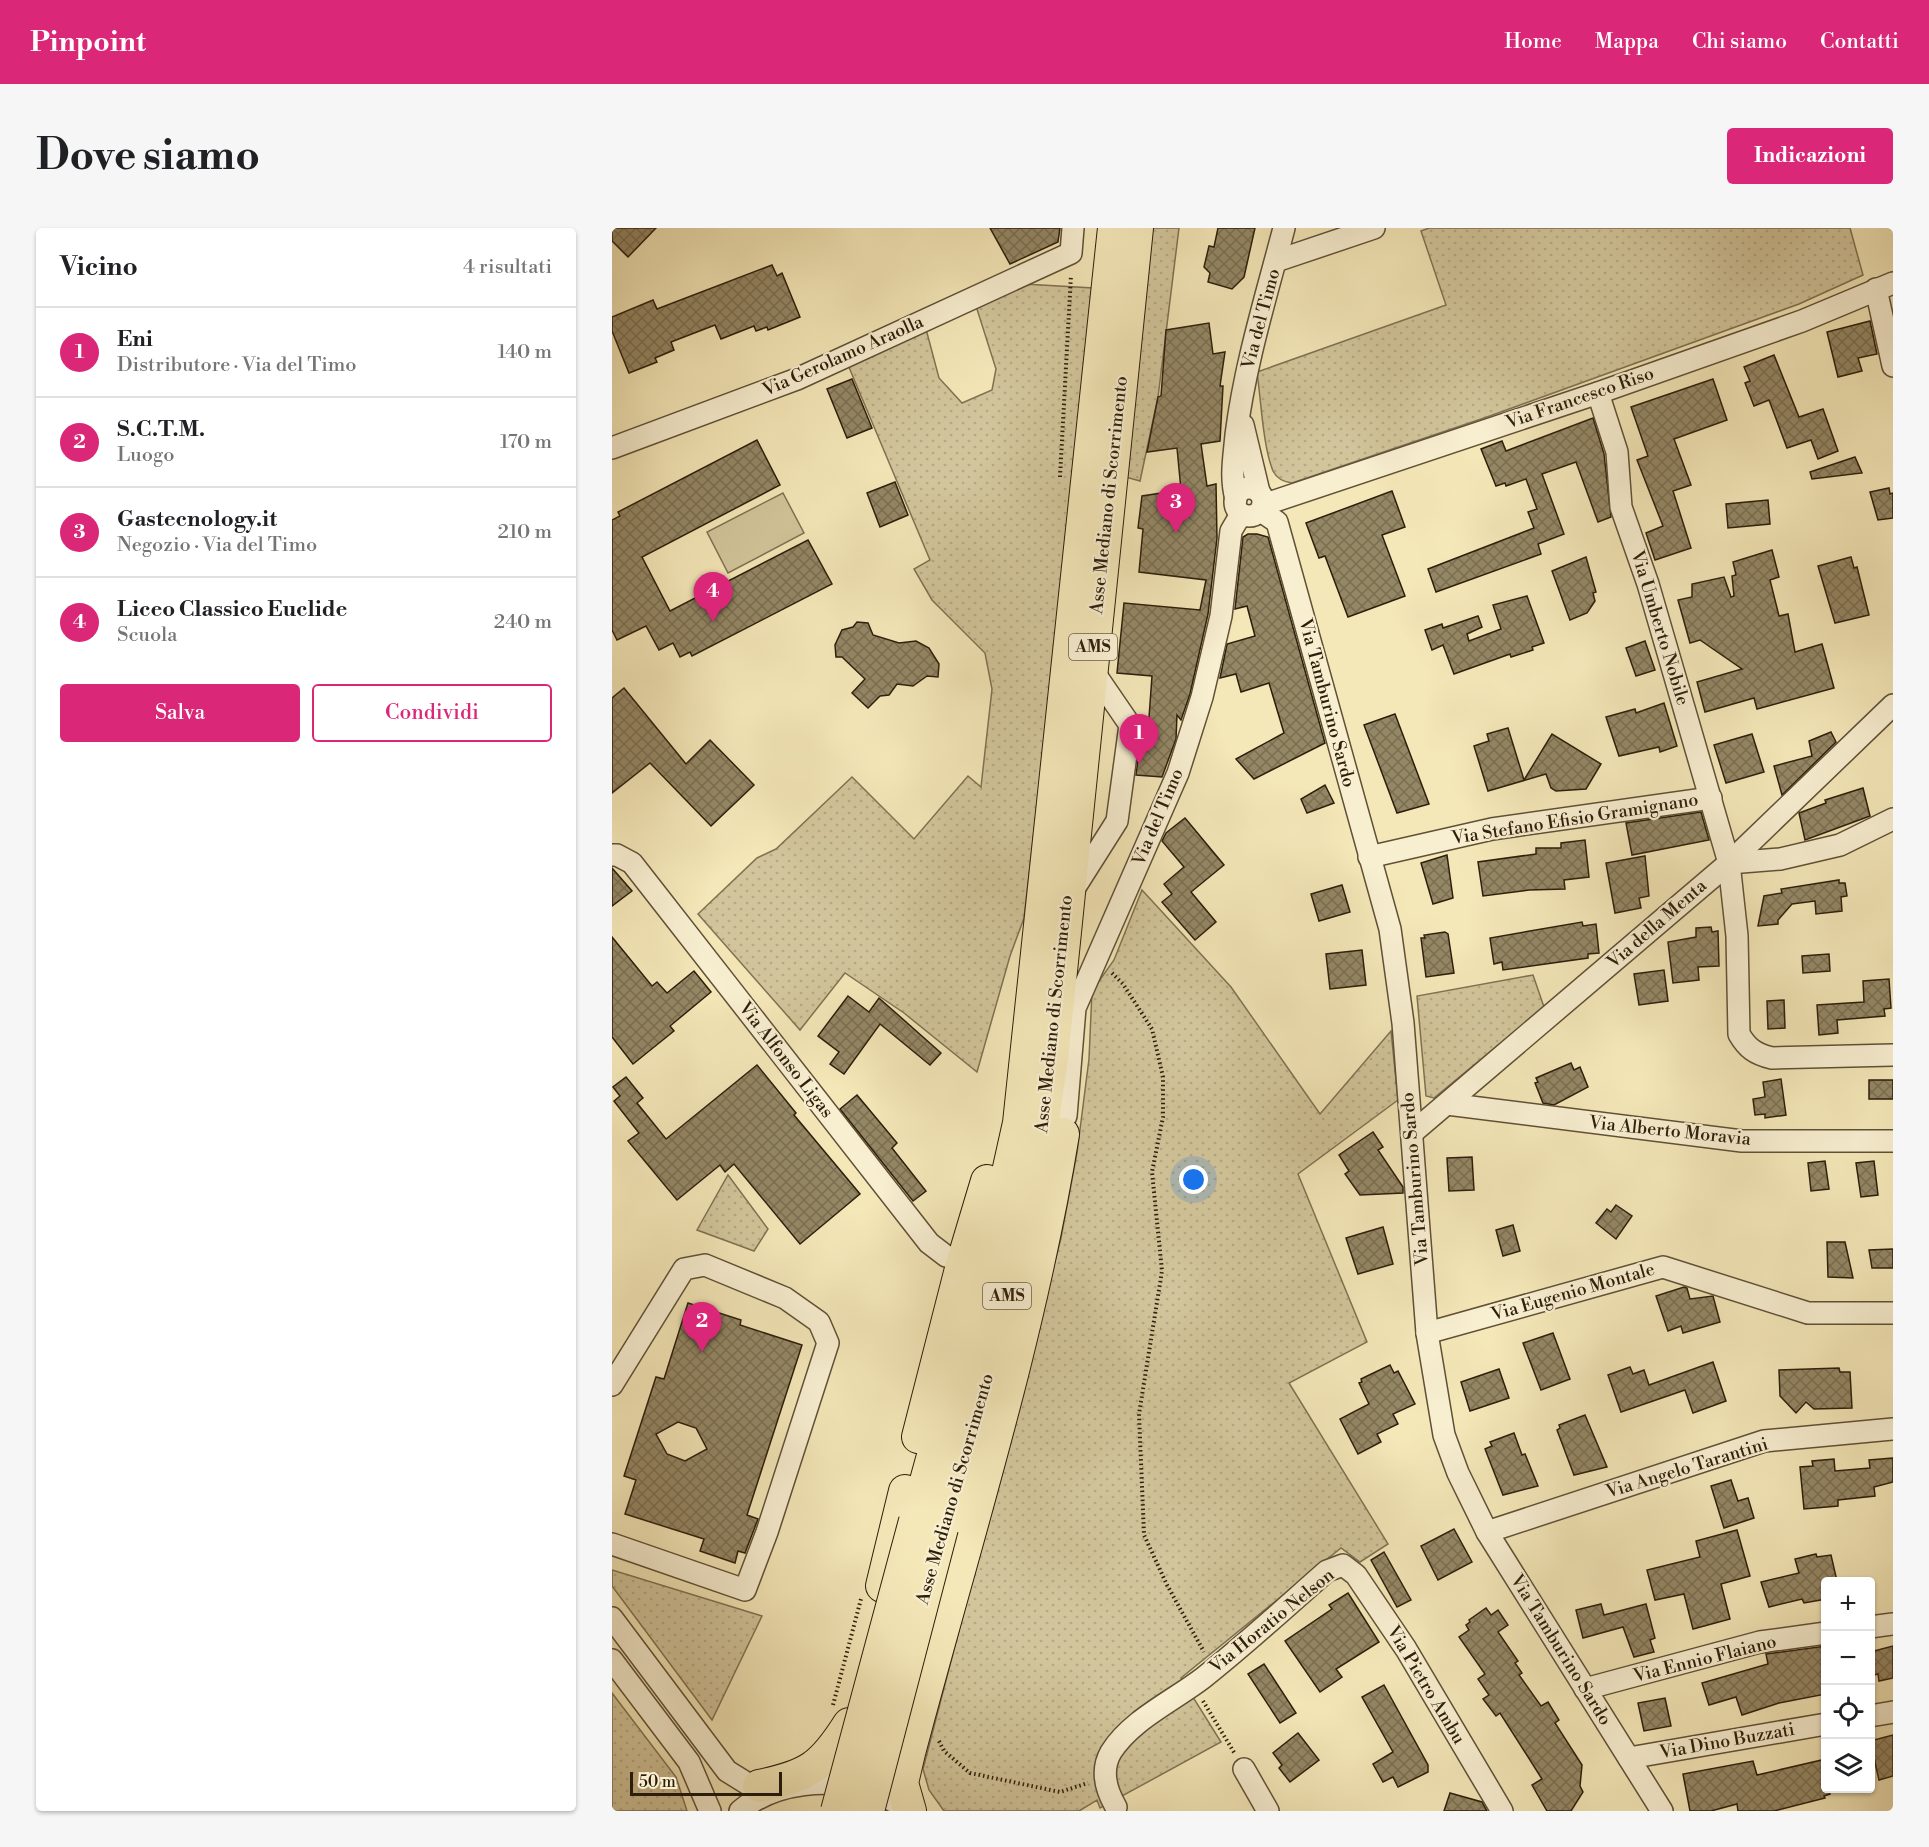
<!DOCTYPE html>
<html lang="it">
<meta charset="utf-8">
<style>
body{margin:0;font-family:"Libre Bodoni",serif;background:#f6f6f6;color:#202124}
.controls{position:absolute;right:18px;bottom:18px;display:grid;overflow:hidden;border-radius:6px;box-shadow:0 2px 4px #0004}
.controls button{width:54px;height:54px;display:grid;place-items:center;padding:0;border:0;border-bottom:2px solid #e0e0e0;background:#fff;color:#202124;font:30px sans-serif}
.scale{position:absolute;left:18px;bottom:15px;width:152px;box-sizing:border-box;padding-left:6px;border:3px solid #2d1e0b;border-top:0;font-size:16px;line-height:21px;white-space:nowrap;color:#2d1e0b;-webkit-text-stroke:4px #f8efd1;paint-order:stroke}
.you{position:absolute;left:582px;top:952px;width:21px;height:21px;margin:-15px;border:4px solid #fff;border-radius:50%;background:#1a73e8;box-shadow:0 0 0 9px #1a73e833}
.badge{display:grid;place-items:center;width:39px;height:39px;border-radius:50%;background:#db2777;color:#fff;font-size:20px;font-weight:700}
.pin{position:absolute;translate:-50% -50px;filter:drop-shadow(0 2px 3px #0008)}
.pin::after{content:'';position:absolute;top:32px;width:21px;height:18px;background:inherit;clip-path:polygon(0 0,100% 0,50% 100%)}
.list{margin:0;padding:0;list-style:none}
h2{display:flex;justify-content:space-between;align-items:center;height:78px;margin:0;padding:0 24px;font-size:26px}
h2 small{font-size:20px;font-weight:400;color:#757577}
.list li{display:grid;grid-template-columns:39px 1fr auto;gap:18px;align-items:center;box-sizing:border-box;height:90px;padding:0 24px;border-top:2px solid #e0e0e0}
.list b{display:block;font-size:22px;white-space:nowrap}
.list p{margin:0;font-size:20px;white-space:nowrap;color:#757577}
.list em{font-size:20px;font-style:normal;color:#757577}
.actions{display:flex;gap:12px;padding:18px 24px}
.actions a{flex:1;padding:14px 0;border:2px solid #db2777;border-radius:6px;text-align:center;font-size:21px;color:#db2777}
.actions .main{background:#db2777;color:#fff}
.icon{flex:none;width:33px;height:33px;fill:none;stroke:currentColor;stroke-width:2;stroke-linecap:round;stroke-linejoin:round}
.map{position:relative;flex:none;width:1281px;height:1583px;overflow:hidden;border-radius:6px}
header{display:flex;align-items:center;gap:36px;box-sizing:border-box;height:84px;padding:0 30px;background:#db2777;color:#fff}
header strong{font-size:28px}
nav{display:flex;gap:33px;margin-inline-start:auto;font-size:21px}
.intro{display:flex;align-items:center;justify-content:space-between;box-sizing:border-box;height:144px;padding:0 36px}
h1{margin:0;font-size:42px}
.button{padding:15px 27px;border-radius:6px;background:#db2777;color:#fff;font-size:21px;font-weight:700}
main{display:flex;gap:36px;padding:0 36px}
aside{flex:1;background:#fff;border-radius:6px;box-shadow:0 2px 4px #0004}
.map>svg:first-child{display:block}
.grass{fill:url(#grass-dots);stroke:#807253;stroke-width:1.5}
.pitch{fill:#d2c59b;stroke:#807253;stroke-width:1.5}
.building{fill:url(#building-cross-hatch);stroke:#2d1e0b;stroke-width:1.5;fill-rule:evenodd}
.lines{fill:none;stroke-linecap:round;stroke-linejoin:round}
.minor-casing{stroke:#5f5036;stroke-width:24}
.highway-casing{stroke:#2d1e0b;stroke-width:34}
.path{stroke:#2d1e0b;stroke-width:4;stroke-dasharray:1.5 3;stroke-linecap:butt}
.minor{stroke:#f8efd1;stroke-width:21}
.highway{stroke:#f4e7b8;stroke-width:32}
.highway-bridge-casing{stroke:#2d1e0b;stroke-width:34;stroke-linecap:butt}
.highway-bridge{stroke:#f4e7b8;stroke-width:32}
.labels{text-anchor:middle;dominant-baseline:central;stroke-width:4.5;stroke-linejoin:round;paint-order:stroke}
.shield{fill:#f8efd1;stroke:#6a5d46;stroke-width:1.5}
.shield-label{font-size:16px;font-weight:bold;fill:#2d1e0b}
.street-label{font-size:18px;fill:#2d1e0b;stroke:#f8efd1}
</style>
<header>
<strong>Pinpoint</strong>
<nav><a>Home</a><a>Mappa</a><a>Chi siamo</a><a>Contatti</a></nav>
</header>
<div class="intro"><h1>Dove siamo</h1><a class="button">Indicazioni</a></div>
<main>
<aside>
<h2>Vicino<small>4 risultati</small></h2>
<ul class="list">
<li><span class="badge">1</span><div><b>Eni</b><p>Distributore · Via del Timo</p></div><em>140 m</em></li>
<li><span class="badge">2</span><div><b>S.C.T.M.</b><p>Luogo</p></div><em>170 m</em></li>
<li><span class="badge">3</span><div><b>Gastecnology.it</b><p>Negozio · Via del Timo</p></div><em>210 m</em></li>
<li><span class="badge">4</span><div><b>Liceo Classico Euclide</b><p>Scuola</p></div><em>240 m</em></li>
</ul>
<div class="actions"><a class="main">Salva</a><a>Condividi</a></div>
</aside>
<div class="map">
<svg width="1281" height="1583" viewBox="0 0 1281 1583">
<defs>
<pattern id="grass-dots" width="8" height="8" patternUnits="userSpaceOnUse" patternTransform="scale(1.5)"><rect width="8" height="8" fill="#d2c59b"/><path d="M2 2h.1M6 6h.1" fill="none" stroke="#b5a984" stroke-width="1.8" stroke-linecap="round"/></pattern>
<pattern id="building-cross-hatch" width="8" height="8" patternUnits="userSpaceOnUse" patternTransform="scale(1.5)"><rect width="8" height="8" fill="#948765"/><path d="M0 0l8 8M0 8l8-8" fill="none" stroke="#796e51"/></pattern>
</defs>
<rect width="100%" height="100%" fill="#f4e7b8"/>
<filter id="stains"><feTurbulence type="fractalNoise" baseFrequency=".00333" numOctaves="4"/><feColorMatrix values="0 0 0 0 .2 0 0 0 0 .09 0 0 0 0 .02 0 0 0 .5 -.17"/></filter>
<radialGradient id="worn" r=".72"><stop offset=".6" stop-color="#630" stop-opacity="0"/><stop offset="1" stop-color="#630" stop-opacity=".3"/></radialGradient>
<g class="grass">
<polygon points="536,0 567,0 546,169 528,253 510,248"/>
<path d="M817 0H1238L1251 47 1187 76 875 189 680 255C672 254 665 251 661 243 651 219 649 172 645 144L834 77 809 3Z"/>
<polygon points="412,56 481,60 461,263 412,690 398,728 365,844 292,785 233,745 188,802 86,686 145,630 164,621 240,549 302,611 356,548 369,559 380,461 373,425 320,372 302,341 318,332 236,137 314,101 327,150 350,175 380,162 384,141 364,78"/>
<polygon points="530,662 619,759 708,886 779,803 786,872 686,946 755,1114 677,1155 776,1316 748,1334 729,1320 569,1450 609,1514 488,1580 485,1572 467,1583 332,1583 317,1562 311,1541 449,1010 465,925 477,831 480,763 502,732"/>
<polygon points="921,747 932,779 822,870 814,868 805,768"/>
<polygon points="116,947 156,1001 142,1023 85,1002"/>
<polygon points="0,1342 150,1388 100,1492 0,1358"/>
<polygon points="0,1465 64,1549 75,1583 0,1583"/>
</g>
<polygon class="pitch" points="171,265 192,305 116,345 95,304"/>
<g class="building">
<polygon points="0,0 44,0 16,29 0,13"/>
<polygon points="378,0 448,0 446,14 398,36"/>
<polygon points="606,0 643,0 632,49 620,61 596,54 598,45 592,39 597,18 602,19"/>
<polygon points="160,37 165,48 170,45 188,89 156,102 155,99 144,103 142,98 109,111 103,97 59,114 62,122 43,130 45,134 17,145 0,103 0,89 41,72 45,81"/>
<polygon points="1258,93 1265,126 1246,130 1250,143 1226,149 1215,104"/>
<polygon points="597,95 601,126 613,124 608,158 611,158 608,213 589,216 595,258 604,256 605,310 596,386 578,466 569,492 565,487 564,511 550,549 524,547 528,516 535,517 540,448 505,445 512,375 588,382 594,352 527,344 531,301 526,300 530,268 569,262 565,220 535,224 546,169 549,168 554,102"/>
<polygon points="1162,127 1187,189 1211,181 1226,223 1206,231 1199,212 1175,220 1157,172 1142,178 1133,155 1138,153 1132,139"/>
<polygon points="240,151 260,200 235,210 215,161"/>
<polygon points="1101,151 1115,192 1062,211 1079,257 1061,263 1079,320 1043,332 1034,305 1051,298 1025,232 1036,228 1019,179"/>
<polygon points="981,190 992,226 999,289 986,294 964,234 930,246 952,306 926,316 929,326 824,364 816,341 922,300 916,284 925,281 914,251 894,258 893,255 884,258 869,221 890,213 894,223"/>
<polygon points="145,212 168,257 30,329 58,383 196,312 220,356 80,428 78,424 68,429 61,415 47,422 34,398 5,412 0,402 0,292 8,288 6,284"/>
<polygon points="1243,229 1250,245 1200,251 1198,244"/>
<polygon points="283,254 296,287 268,299 255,265"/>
<polygon points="1277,260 1278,266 1281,265 1281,290 1266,292 1258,264"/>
<polygon points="780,263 793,299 770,307 793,368 736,389 713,328 707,330 694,295"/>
<polygon points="1156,272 1158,296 1116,300 1114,276"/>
<polygon points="636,306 645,306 656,309 713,515 642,551 624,531 672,505 657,455 629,464 624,446 608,450 615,416 643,408 635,378 623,381 631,309"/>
<polygon points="1160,322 1167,349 1158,352 1167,388 1176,386 1183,424 1210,416 1222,460 1145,481 1142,470 1093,484 1085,454 1130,441 1088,412 1078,415 1066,372 1080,369 1080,356 1112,349 1119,369 1122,368 1120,348 1124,347 1121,334"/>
<polygon points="974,329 984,364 981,365 983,373 975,385 958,392 940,343"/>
<polygon points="1239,329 1242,340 1245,339 1257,387 1223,395 1206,338"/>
<polygon points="915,368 932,415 920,419 921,422 899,429 898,426 842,446 831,417 820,422 813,402 830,396 831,400 866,388 870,399 855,406 857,413 889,401 881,377"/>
<polygon points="245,394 256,395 261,407 287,415 304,413 317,420 327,436 326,449 315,448 301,458 285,456 277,467 268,468 256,480 240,465 253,451 230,429 224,429 223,417 230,402 241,399"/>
<polygon points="1033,413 1043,442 1024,448 1014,420"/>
<polygon points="12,460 74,536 98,512 142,557 99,598 38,535 0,565 0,470"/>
<polygon points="1052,475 1065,518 1048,524 1047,519 1007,528 994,489 1023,481 1024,485"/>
<polygon points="783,486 817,576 785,585 752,497"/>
<polygon points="896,500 912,552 940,506 989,536 974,561 944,563 939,560 934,546 876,563 862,518 877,513 875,506"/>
<polygon points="1219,504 1224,514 1170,567 1162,538 1200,528 1197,513"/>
<polygon points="1140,506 1152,544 1114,555 1102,517"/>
<polygon points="713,557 722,575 695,585 689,571"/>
<polygon points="1251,560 1258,588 1193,612 1187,585 1214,575 1213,572"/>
<polygon points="1089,584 1097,612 1020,627 1014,595"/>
<polygon points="573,590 612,637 579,664 604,694 583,712 550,674 560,666 552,656 572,639 550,613 554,605"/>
<polygon points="973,612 977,649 952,652 953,661 917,662 871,668 866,634 924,626 924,620 949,620 949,615"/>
<polygon points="835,627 841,670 821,676 809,635"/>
<polygon points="1033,628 1037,668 1027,670 1029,680 1003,685 994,635"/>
<polygon points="0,640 20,663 0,678"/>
<polygon points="1227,652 1227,655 1233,655 1235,668 1229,669 1230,683 1204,686 1203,673 1180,676 1166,692 1166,696 1146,698 1152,668 1170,665 1169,661"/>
<polygon points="730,657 738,684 707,693 699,666"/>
<polygon points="970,694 971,698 984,696 987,725 976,726 976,730 891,742 890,734 882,736 878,710"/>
<polygon points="1099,699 1100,704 1106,703 1107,738 1086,739 1087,752 1061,755 1056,714 1084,709 1084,700"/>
<polygon points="833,704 836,706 842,745 814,749 809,710 813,710 812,707"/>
<polygon points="0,709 40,758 45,754 55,765 82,743 99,764 58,798 62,803 21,836 0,809"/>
<polygon points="750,722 754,757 718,761 714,726"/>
<polygon points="1217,726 1218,743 1191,745 1190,728"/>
<polygon points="1052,742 1056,773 1027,777 1022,746"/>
<polygon points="1277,751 1279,780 1272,781 1273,788 1225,792 1226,805 1207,807 1205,777 1252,774 1251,753"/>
<polygon points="236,768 257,784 267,770 329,825 318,837 268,796 232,846 218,836 227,824 206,808"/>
<polygon points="1172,772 1173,800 1156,801 1155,773"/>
<polygon points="959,835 962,842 968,839 976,859 942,877 931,875 923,855 926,854 924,850"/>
<polygon points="145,837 184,885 182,887 248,966 188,1016 122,936 113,944 108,937 65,972 16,913 27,905 2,873 8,868 1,859 14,849 31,870 25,875 54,911"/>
<polygon points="1169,851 1174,887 1153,890 1153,886 1143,887 1141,871 1153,869 1151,854"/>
<rect x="1257" y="852" width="24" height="19"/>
<polygon points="245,867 285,915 280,920 314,963 301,973 228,881"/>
<polygon points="761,904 771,919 766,922 791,959 791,965 748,967 733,946 737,943 727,927"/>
<polygon points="860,929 862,962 837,963 835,930"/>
<polygon points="1213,933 1217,961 1199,963 1196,935"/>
<polygon points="1262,933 1266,967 1249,969 1244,935"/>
<polygon points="1004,977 1020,988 1004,1011 984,995 995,981 999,984"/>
<polygon points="901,997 908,1023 891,1028 884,1002"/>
<polygon points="771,999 781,1036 746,1046 734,1010"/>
<polygon points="1215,1014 1233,1014 1241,1050 1216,1049"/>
<polygon points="1281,1021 1281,1040 1260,1040 1257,1022"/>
<polygon points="1072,1059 1075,1060 1078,1071 1101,1068 1108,1094 1071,1105 1069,1098 1056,1103 1044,1068"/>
<path d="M76 1075 129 1092 128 1097 190 1117 135 1287 146 1291 133 1325 126 1323 123 1335 88 1323 92 1311 13 1286 24 1252 12 1248 44 1149 52 1151ZM66 1194 84 1200 95 1221 73 1233 55 1226 44 1206Z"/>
<polygon points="941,1105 958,1151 929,1162 911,1115"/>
<polygon points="1101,1134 1114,1173 1081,1185 1073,1162 1009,1184 996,1147 1018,1139 1021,1146 1032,1142 1037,1157"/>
<polygon points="778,1137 782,1145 786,1143 803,1176 781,1186 786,1196 765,1206 769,1214 746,1226 728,1191 757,1176 747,1155 750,1154 749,1151"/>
<polygon points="1227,1140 1228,1144 1238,1144 1240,1180 1202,1181 1194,1174 1184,1185 1168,1168 1167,1142"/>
<polygon points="887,1141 897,1170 858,1183 849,1154"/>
<polygon points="973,1187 995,1239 962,1247 945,1202 948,1200 947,1197"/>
<polygon points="902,1205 910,1227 913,1226 926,1258 891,1267 873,1221 880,1218 878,1214"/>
<polygon points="1281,1230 1281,1254 1262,1259 1263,1268 1226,1272 1226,1278 1192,1281 1188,1239 1201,1238 1200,1233 1222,1231 1223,1243 1258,1240 1257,1232"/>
<polygon points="1119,1252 1126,1273 1136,1270 1142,1290 1112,1300 1099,1258"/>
<polygon points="842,1301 860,1334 826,1352 809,1318"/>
<polygon points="1125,1302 1138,1348 1109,1356 1118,1391 1081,1401 1072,1366 1043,1372 1035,1342 1088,1329 1084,1313"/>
<polygon points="772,1324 799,1372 785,1379 759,1332"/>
<polygon points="1204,1326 1205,1329 1219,1327 1225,1353 1214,1353 1214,1371 1192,1375 1190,1371 1157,1379 1149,1354 1187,1345 1183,1331"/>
<polygon points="736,1365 767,1414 724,1441 730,1449 708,1464 673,1413 720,1381 717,1377"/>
<polygon points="989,1376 992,1387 1034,1376 1043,1410 1038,1412 1042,1424 1022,1429 1011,1399 971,1410 964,1382"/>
<polygon points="874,1380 879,1387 886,1382 896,1397 886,1404 906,1433 903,1435 910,1445 907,1447 929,1478 936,1474 947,1492 943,1495 970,1537 968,1558 971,1564 959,1583 935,1583 920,1557 930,1551 888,1485 884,1488 871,1471 877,1467 866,1451 873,1446 847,1409 857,1402 854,1397 858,1394 857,1392"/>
<polygon points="1214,1418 1214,1466 1167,1475 1130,1487 1124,1469 1097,1477 1090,1455 1156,1436 1154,1426"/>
<polygon points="1281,1418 1281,1450 1267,1453 1266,1446 1258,1448 1258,1424"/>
<polygon points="652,1436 684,1485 668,1495 636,1446"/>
<polygon points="772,1457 816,1537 816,1544 786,1559 781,1549 771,1554 761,1536 781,1524 750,1469"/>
<polygon points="1053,1470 1059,1498 1032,1503 1026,1475"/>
<polygon points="686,1505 707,1532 678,1554 667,1540 670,1537 661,1525"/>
<polygon points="1281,1507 1281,1548 1267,1552 1258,1513"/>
<polygon points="1214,1531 1214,1560 1218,1566 1212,1568 1213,1570 1162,1583 1126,1583 1125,1576 1099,1583 1078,1583 1071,1546 1141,1533 1145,1547"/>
<polygon points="838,1565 870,1574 875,1583 832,1583"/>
</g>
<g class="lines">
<g class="minor-casing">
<g id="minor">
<polyline points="664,33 762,0"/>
<polyline points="1264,61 1281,138"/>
<path d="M986 165 1005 224 1009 279 1036 356 1117 635 1125 708 1127 806C1135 820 1143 826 1160 830L1281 827"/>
<polyline points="631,197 647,264"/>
<polyline points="0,220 185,151 459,25 461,0"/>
<circle cx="637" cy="274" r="14"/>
<path d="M624 271C618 249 622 230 624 207 633 136 654 69 672 0"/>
<polyline points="651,277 986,165 1190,93 1281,55"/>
<polyline points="649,283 665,294 778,701 791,795 815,1105 832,1207 846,1245 875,1304 1050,1583"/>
<polyline points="0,627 5,627 20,635 317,1015 334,1028 351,1033"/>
<polyline points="757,629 880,601 1099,570"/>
<polyline points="1117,635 1168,631 1228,617 1281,591"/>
<polyline points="460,664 505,593 518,497 479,440"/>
<polyline points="835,876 1130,913 1281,913"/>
<polyline points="454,888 463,780 566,545 590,469 609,388 619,303 629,286"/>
<polyline points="800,905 1117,635 1281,477"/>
<polyline points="815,1105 1051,1039 1196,1085 1281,1085"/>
<polyline points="0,1157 72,1041 93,1037 173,1070 207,1094 216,1115 155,1304 133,1362 0,1316"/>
<polyline points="875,1304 1152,1213 1281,1201"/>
<polyline points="0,1390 115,1543 136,1556 159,1562"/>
<polyline points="1258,1399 1281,1396"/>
<polyline points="0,1432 77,1534 98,1583"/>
<polyline points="973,1461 1148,1414 1214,1405"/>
<polyline points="1258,1488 1281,1484"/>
<polyline points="1017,1530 1214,1496"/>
<polyline points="632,1541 656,1583"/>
<path d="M504 1579C494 1562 488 1543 499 1524 519 1492 561 1473 591 1450 634 1416 674 1379 715 1343L731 1337 744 1347 794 1421 890 1583"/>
<path d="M128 1583C163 1553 219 1549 261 1563 274 1567 286 1577 298 1583"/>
</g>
</g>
<g class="highway-casing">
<g id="highway">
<polyline points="306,1209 351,1033 375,953"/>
<polyline points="303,1293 383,1003 407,895 502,0"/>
<path d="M330 1300C358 1207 387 1114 408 1019 421 957 431 894 440 831L525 0"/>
<polyline points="270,1358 293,1263"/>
<path d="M147 1558C196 1548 210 1539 237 1496"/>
<path d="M298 1583 290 1555 297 1525C351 1320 417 1116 451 906"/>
</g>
</g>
<g class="path">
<polyline points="448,249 459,47"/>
<polyline points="500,745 511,756 540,801 551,849 551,889 540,944 550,1043 527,1186 532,1307 555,1357 592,1424"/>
<polyline points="591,1473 623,1526"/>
<polyline points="221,1477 249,1371"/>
<polyline points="327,1513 332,1523 358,1545 448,1564 476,1555"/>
</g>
<use href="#minor" class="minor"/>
<use href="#highway" class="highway"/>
<g class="highway-bridge-casing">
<g id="highway-bridge">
<polyline points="225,1583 303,1293"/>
<polyline points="256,1583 330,1300"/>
</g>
</g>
<use href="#highway-bridge" class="highway-bridge"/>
</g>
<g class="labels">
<g class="shield">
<rect x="457" y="406" width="48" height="26" rx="4.5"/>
<rect x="371" y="1055" width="48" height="26" rx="4.5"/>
</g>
<g class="shield-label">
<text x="481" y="419">AMS</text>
<text x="395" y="1068">AMS</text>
</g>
<g class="street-label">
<text transform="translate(649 91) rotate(-75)">Via del Timo</text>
<text transform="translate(231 128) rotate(-24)">Via Gerolamo Araolla</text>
<text transform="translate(968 170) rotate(-19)">Via Francesco Riso</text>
<text transform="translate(497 267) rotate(-84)">Asse Mediano di Scorrimento</text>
<text transform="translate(1048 400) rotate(73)">Via Umberto Nobile</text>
<text transform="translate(715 475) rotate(75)">Via Tamburino Sardo</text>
<text transform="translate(546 589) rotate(-67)">Via del Timo</text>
<text transform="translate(963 591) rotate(-9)">Via Stefano Efisio Gramignano</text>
<text transform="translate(1045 696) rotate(-41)">Via della Menta</text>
<text transform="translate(442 786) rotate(-84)">Asse Mediano di Scorrimento</text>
<text transform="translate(174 832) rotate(52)">Via Alfonso Ligas</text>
<text transform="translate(1058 903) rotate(6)">Via Alberto Moravia</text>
<text transform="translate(803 951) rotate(-95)">Via Tamburino Sardo</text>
<text transform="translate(961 1064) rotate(-16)">Via Eugenio Montale</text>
<text transform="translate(1075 1240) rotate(-17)">Via Angelo Tarantini</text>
<text transform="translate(343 1261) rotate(-74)">Asse Mediano di Scorrimento</text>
<text transform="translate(660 1393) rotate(-39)">Via Horatio Nelson</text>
<text transform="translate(949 1422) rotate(58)">Via Tamburino Sardo</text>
<text transform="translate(1093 1431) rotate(-14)">Via Ennio Flaiano</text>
<text transform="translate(814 1457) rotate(59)">Via Pietro Ambu</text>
<text transform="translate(1115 1513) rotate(-10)">Via Dino Buzzati</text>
</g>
</g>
<rect width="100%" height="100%" filter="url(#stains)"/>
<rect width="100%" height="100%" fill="url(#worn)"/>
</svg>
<div class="controls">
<button>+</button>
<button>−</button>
<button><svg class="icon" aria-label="locate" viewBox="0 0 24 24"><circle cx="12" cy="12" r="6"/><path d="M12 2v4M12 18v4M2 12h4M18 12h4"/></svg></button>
<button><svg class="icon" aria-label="layers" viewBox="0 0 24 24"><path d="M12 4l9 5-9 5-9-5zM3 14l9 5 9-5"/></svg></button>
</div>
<div class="scale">50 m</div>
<div class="you"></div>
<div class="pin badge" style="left:527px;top:536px">1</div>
<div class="pin badge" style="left:90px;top:1124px">2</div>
<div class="pin badge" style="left:564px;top:305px">3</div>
<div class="pin badge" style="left:101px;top:394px">4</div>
</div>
</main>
